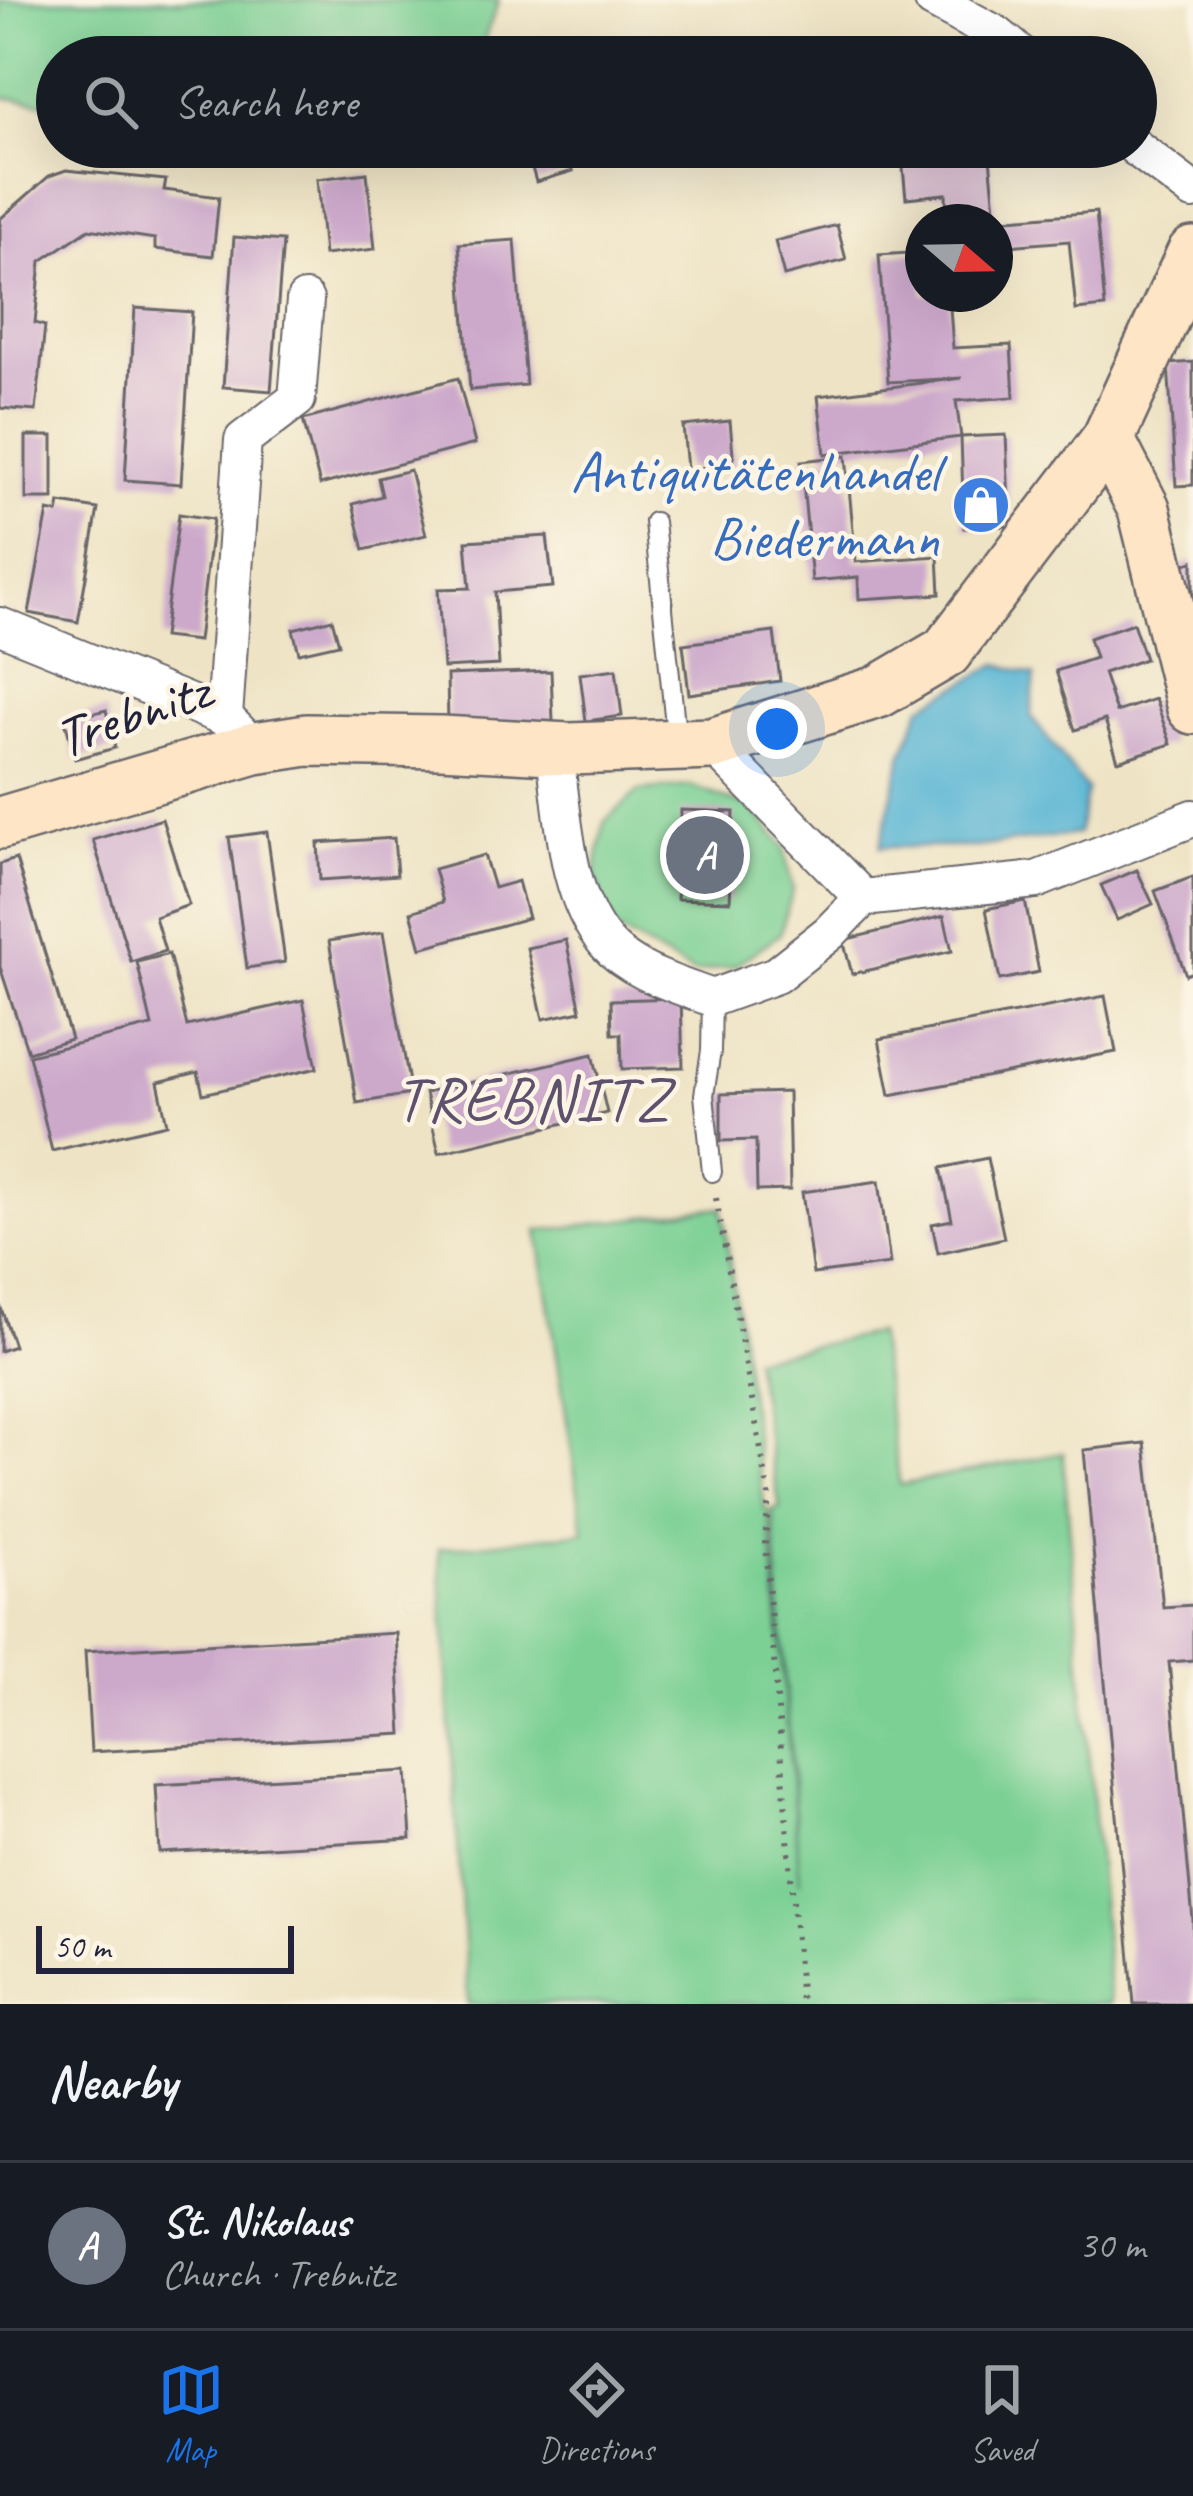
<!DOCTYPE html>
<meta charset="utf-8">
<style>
body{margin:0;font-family:Caveat,sans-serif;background:#20242c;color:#f1f3f6}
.compass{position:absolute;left:905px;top:204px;width:108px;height:108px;border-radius:50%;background:#171b24;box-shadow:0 12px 48px #0002;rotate:110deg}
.scale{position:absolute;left:36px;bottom:30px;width:258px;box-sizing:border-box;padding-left:12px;border:6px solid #22223b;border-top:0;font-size:33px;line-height:42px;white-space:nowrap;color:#22223b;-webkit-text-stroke:9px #fcf5e5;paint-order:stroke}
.you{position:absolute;left:777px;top:729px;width:42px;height:42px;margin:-30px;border:9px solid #fff;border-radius:50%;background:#1a73e8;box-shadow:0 0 0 18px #1a73e833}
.badge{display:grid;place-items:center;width:78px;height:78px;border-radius:50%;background:#1a73e8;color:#fff;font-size:39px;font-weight:700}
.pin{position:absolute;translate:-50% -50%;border:6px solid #fff;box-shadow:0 3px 12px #0006}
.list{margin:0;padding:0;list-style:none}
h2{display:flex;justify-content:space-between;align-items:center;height:156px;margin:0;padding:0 48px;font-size:51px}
h2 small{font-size:39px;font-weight:400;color:#9ea1a6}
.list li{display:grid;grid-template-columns:78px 1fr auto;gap:36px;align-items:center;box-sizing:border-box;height:168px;padding:0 48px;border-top:3px solid #363941}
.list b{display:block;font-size:45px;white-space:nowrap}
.list p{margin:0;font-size:39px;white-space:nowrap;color:#9ea1a6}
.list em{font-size:39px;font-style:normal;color:#9ea1a6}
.icon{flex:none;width:66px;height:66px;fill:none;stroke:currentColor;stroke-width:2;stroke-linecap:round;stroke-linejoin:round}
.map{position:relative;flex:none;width:1193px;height:2004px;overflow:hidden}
.search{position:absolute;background:#171b24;box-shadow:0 12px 48px #0002;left:36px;right:36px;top:36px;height:132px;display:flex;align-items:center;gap:30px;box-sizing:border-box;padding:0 42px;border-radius:66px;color:#9ea1a6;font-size:45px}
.sheet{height:324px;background:#171b24}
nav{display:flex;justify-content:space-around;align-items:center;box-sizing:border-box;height:168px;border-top:3px solid #363941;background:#171b24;font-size:33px;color:#9ea1a6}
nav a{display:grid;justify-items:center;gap:6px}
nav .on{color:#1a73e8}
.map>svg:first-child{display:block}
.green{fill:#7bd094;stroke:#4e7968;stroke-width:3}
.water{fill:#55b4d3;stroke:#3c6b87;stroke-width:3}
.building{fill:#cca8cb}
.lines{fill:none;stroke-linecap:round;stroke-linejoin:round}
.lane-casing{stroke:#69666b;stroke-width:22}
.street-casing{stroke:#69666b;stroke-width:40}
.secondary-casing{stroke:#69666b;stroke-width:56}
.path{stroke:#69666b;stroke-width:6;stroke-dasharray:3 9;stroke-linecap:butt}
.lane{stroke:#fff;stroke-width:18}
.street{stroke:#fff;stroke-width:36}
.secondary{stroke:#fde5c5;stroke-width:51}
.labels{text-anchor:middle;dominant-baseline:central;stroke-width:9;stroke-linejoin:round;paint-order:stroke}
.shop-label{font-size:57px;fill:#366cbe;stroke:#fcf5e5;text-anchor:end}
.street-label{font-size:57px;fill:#22223b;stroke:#fcf5e5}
.quarter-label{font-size:63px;letter-spacing:3px;fill:#5e516d;stroke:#fcf5e5}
</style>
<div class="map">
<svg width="1193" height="2004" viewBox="0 0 1193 2004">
<rect width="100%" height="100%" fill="#fcf5e5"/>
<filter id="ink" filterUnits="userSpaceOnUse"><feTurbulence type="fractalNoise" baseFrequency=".00833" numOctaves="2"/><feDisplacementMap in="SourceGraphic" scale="24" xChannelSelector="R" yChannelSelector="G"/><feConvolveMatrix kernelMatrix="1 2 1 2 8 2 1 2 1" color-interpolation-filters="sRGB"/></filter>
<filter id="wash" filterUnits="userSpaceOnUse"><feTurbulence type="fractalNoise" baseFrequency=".004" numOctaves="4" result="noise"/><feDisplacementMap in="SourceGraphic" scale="48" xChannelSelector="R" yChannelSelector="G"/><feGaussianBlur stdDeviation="2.7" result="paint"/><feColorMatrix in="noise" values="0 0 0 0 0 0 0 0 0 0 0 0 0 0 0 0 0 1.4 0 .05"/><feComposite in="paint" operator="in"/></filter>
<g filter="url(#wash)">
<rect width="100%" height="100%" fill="#eee3c4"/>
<g class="green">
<polygon points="0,0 499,0 483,43 451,57 57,57 57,105 0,97"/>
<polygon points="690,786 752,808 784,847 793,890 780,934 734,966 694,973 614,929 595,875 604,822 639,791"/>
<polygon points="722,1207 765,1510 769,1511 800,1882 773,1510 780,1508 753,1358 877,1333 900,1485 1063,1453 1110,2004 468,2004 439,1549 584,1532 538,1231"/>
</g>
<polygon class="water" points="998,664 1035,675 1031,716 1087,790 1078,834 976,847 880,847 902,756 922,706"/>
<g id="blocks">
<g class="building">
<polygon points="526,147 565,147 573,171 536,182"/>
<polygon points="901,147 989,147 996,220 1096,212 1105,307 1076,310 1069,241 995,247 995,222 947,222 946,194 906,198"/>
<polygon points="66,170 166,180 164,190 219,197 213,256 155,249 155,239 89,229 41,261 35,323 45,326 36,411 0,408 0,219 49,176"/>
<polygon points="367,173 375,249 324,255 317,179"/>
<polygon points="837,225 846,260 784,276 775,241"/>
<polygon points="234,237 283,241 271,391 223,387"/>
<polygon points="515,240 526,385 470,390 459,244"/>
<polygon points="923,252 923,294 949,294 953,348 1011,345 1014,397 956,401 961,437 825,454 818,396 962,378 888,382 879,255"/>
<polygon points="135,308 192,312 181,484 125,480"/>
<polygon points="1193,362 1193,485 1176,486 1168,364"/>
<polygon points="458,378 475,444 320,485 303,420"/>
<polygon points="730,421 734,465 687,469 683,426"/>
<polygon points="1006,435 1010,526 964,528 961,437"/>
<rect x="26" y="436" width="27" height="63"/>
<polygon points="846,456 856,562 938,556 940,594 859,599 858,577 812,581 801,461"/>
<polygon points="410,470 426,535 364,550 353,504 382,496 378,478"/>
<polygon points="60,503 98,509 78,622 29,613 48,511 58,513"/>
<polygon points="179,514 213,519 198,641 163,637"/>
<polygon points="547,536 553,587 495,592 499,665 443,668 438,589 470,588 466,541"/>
<polygon points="1193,561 1193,599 1180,566"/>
<polygon points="332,619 339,644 299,653 293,629"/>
<polygon points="1133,623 1145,659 1103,673 1116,712 1155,699 1171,744 1118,761 1105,720 1075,730 1056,671 1095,658 1089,638"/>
<polygon points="774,632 780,681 689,694 683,644"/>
<polygon points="616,669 622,716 586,721 580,674"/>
<polygon points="551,671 553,721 448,725 447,675"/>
<polygon points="106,710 115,748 75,759 65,720"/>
<polygon points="681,810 734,812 730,901 677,899"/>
<polygon points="162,819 189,905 155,917 165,951 131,962 93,840"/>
<polygon points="267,832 285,962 247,968 229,837"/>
<polygon points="394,838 397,875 320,880 318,843"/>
<polygon points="484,855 494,888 518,881 528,918 421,948 411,912 443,902 434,869"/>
<polygon points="16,859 71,1039 28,1052 0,967 0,864"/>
<polygon points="1137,870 1153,904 1117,920 1101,885"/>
<polygon points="1193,877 1193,972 1186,975 1155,891"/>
<polygon points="1025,901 1039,972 1000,980 986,909"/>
<polygon points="944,916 952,951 852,974 843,940"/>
<polygon points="383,932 411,1094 357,1103 329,941"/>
<polygon points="566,940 581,1011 543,1019 527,948"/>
<polygon points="169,954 187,1026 303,1000 317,1068 203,1094 198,1072 158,1082 167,1124 52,1151 29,1055 152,1026 137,962"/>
<polygon points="1105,996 1116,1052 890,1095 879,1039"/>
<polygon points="681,998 683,1067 622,1069 621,1034 612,1034 611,1000"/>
<polygon points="593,1054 607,1113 439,1153 425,1093"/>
<polygon points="788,1092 790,1190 757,1191 756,1140 721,1141 721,1094"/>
<polygon points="987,1158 1004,1238 938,1253 932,1224 952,1220 941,1168"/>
<polygon points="879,1181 890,1264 813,1274 802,1192"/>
<polygon points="0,1305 14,1346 0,1351"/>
<polygon points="1145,1443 1163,1607 1193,1605 1193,1660 1169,1662 1193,1920 1193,2004 1134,2004 1084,1450"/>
<polygon points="396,1633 402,1734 91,1752 85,1651"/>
<polygon points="407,1771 411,1839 160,1853 156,1785"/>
</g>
</g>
</g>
<g filter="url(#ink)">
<use href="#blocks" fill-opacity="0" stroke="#69666b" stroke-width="3"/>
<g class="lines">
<g class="lane-casing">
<g id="lane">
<polyline points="654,522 677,744"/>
<polyline points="712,1172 704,1095 711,1051 712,998"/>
</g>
</g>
<g class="street-casing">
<g id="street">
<polyline points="933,0 996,34 1024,57"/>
<polyline points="1135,147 1193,191"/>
<polyline points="0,626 224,717 240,733"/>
<polyline points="224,717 243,440 297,399 305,300"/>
<polyline points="712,744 863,898 1036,880 1193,818"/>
<path d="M554 748C564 811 563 892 606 943 631 972 678 985 712 998L776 975 829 933 863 898"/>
</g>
</g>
<g class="secondary-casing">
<g id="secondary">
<polyline points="1108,439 1144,509 1193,708"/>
<polyline points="0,823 255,748 307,740 441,742 569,749 712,744 878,692 946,652 1108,439 1193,253"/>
</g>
</g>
<polyline class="path" points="716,1198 769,1495 765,1544 801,2004"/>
<use href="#lane" class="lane"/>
<use href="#street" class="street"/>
<use href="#secondary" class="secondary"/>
</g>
</g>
<defs>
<g id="shop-disc" transform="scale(3)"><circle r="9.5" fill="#3f7fe0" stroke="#fcf5e5"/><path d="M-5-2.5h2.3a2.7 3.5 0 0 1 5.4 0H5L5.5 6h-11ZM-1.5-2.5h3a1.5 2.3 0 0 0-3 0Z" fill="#fff"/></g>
</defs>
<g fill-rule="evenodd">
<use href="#shop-disc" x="981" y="505"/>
</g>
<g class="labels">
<g class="shop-label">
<text x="939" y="472">Antiquitätenhandel<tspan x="939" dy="66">Biedermann</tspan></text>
</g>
<g class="street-label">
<text transform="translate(132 714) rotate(-19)">Trebnitz</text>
</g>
<g class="quarter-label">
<text x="533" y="1099">TREBNITZ</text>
</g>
</g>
</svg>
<svg class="compass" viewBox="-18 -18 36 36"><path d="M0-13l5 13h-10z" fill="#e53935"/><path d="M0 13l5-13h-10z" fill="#9ea1a6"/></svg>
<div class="scale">50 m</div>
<div class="you"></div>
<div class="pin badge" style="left:705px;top:855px;background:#6b7280">A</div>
<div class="search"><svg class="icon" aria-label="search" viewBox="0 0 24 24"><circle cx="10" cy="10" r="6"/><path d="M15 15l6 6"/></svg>Search here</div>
</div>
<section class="sheet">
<h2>Nearby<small></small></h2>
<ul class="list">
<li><span class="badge" style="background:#6b7280">A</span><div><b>St. Nikolaus</b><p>Church · Trebnitz</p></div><em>30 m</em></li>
</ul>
</section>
<nav>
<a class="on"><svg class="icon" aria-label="map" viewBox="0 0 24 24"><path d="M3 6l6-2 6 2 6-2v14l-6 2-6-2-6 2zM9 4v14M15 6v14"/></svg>Map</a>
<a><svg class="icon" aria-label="directions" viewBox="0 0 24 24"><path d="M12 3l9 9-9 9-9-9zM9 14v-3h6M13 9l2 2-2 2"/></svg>Directions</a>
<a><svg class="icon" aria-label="saved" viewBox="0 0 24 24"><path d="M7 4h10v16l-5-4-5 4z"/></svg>Saved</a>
</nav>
